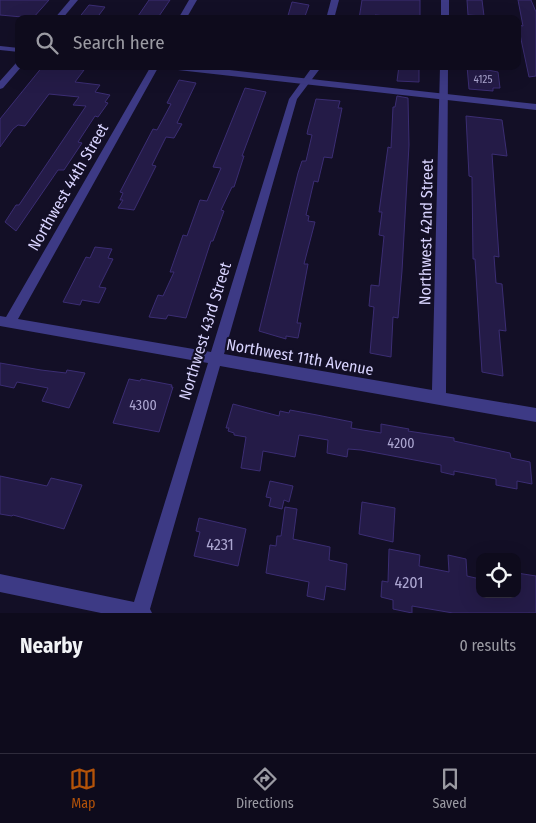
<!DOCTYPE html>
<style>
body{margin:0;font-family:"Fira Sans Condensed",sans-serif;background:#1c1929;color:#f1f3f6}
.controls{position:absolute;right:15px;bottom:15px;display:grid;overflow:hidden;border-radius:10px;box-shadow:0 5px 20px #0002}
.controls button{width:45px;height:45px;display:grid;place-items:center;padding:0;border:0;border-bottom:1px solid #2e2b3b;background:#0e0b1c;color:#f1f3f6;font:25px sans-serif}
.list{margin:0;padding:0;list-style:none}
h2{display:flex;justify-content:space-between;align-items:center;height:65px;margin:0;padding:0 20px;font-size:21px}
h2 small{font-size:16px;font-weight:400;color:#9b9ba3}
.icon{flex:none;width:28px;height:28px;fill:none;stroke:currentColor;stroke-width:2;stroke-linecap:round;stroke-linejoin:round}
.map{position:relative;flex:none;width:536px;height:613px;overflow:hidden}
.search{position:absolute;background:#0e0b1c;box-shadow:0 5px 20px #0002;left:15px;right:15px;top:15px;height:55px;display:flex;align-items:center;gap:12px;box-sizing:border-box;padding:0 18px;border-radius:10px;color:#9b9ba3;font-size:19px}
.sheet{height:140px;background:#0e0b1c}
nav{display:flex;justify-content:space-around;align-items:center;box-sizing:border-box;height:70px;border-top:1px solid #2e2b3b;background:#0e0b1c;font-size:14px;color:#9b9ba3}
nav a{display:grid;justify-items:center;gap:2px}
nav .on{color:#b45309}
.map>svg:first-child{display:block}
.building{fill:#241b47;stroke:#3b2d73}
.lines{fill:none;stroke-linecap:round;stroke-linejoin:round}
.minor{fill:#3d3a85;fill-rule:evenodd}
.tertiary{fill:#3d3a85;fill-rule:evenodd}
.labels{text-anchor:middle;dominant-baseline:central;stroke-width:4.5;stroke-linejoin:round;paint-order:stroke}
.far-number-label{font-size:11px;fill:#aca6d1}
.number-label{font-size:14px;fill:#aca6d1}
.street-label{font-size:16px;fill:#d9d4ff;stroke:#130f26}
.near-number-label{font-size:16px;fill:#aca6d1}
</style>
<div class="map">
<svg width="536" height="613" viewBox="0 0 536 613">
<rect width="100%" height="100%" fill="#130f26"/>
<g class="building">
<polygon points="0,0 49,0 33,18 0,15"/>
<polygon points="149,0 170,0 157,19 136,19"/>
<polygon points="362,0 420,0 420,19 375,15 372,19 359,19"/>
<polygon points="467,0 482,0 484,16 468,15"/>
<polygon points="518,0 531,0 536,12 536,76 529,77 518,25 523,26"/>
<polygon points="292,2 309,5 304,19 287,19"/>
<polygon points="89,5 105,7 96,19 78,19"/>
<polygon points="43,66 84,70 75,82 100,85 95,92 110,95 105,102 108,103 98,117 95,116 78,142 82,143 64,170 58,170 16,231 5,222 16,205 19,205 86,106 73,105 79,97 49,94 25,126 18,125 13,129 0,147 0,119"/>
<polygon points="399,66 419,66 419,82 397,81"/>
<polygon points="467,66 498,72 500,88 493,88 493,91 469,89"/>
<polygon points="179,80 196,83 177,123 182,124 174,138 166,137 152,165 156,166 134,210 118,208 123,200 120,200 123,193 120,192 153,129 157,130 171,104 167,103"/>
<polygon points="245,88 266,92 242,156 244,156 234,187 232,187 221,210 224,211 213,241 211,241 186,318 168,315 166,319 149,317 158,295 163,296 174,272 170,272 183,235 187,236 200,200 207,201 221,168 213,167"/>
<polygon points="397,96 408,98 409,145 402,271 398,318 393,317 391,357 370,353 374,307 369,306 371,285 379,286 384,236 379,235 382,212 379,212 388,147 391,148 393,107 395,107"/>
<polygon points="316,99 340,101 338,108 342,108 332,158 324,157 318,182 314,181 306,215 309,216 308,221 315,222 304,264 308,264 297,323 301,323 298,338 286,336 286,339 259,331 298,173 302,161 306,161 312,135 307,134 308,129"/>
<polygon points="466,116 502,120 507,156 492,154 499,257 494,256 496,283 502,284 506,331 499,330 503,376 482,372 475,259 473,259 472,177 469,176"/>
<polygon points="95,247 112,249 108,258 113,259 99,287 106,288 99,303 82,300 80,305 63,302 86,257 90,258"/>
<polygon points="0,363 41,370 66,373 67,370 85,373 69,408 42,401 48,388 17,382 14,388 0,385"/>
<polygon points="129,379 140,381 141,379 172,385 171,387 173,387 159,432 113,423"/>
<polygon points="233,404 279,416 280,411 289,413 290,410 317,415 352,422 351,428 381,433 381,424 409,429 408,431 454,438 454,441 510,453 511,458 530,462 532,484 517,481 517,489 496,485 496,479 454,471 454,475 441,472 441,465 361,450 348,449 347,457 327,453 328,440 299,435 295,457 263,451 260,471 241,468 246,437 234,435 234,433 228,431 229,428 226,428"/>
<polygon points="0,476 47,486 51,478 82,485 64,529 13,515 12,516 0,514"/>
<polygon points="270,481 293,486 289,502 284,500 282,509 269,506 271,498 266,497"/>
<polygon points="362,502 395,508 393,542 359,534"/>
<polygon points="285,507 297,509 293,539 330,547 329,560 347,564 345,590 326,586 324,600 307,596 309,582 266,573 270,545 276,546 277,536 281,536"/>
<polygon points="199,518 246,529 238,566 194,556 200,532 196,531"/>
<polygon points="389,549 420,555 419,566 449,572 448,555 466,559 467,576 480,579 480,594 517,594 517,573 536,576 536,613 453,613 412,606 412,613 393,609 393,600 381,597 382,581 388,582"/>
</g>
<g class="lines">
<g class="minor">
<polygon points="70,0 78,0 62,19 54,19"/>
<polygon points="189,0 197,0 186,19 178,19"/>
<polygon points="331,0 339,0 334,19 326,19"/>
<rect x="441" y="0" width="8" height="19"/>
<polygon points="16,63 19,63 19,66 22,66 3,88 0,89 0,81"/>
<polygon points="151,66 159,66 18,319 211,352 289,99 313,66 322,66 297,99 224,354 432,390 440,66 448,66 446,393 536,408 536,422 220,366 150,609 152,613 101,613 0,592 0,574 134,602 208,363 0,326 0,316 6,317"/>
</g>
<g class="tertiary">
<polygon points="0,46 19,48 19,52 0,50"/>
<polygon points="165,66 194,66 536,104 536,110 169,69"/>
</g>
</g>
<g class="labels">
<g class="far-number-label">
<text x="483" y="79">4125</text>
</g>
<g class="number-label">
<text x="143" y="405">4300</text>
<text x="401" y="443">4200</text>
</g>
<g class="street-label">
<text transform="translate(68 187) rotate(-60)">Northwest 44th Street</text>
<text transform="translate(426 232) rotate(-89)">Northwest 42nd Street</text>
<text transform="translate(205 331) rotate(-73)">Northwest 43rd Street</text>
<text transform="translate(300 357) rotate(10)">Northwest 11th Avenue</text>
</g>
<g class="near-number-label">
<text x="220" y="544">4231</text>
<text x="409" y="582">4201</text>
</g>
</g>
</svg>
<div class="controls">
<button><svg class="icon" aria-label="locate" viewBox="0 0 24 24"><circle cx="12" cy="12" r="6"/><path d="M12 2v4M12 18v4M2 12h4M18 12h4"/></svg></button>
</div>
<div class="search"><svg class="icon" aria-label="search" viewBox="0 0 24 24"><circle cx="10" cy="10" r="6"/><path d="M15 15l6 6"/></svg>Search here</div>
</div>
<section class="sheet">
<h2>Nearby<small>0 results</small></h2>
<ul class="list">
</ul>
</section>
<nav>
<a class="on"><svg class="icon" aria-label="map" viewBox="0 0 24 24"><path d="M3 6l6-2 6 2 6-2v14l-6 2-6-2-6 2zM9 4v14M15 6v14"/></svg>Map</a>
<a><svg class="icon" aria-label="directions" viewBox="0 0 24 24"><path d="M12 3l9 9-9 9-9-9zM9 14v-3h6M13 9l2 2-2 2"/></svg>Directions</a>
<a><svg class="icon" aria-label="saved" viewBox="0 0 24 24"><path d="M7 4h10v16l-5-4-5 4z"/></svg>Saved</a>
</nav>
